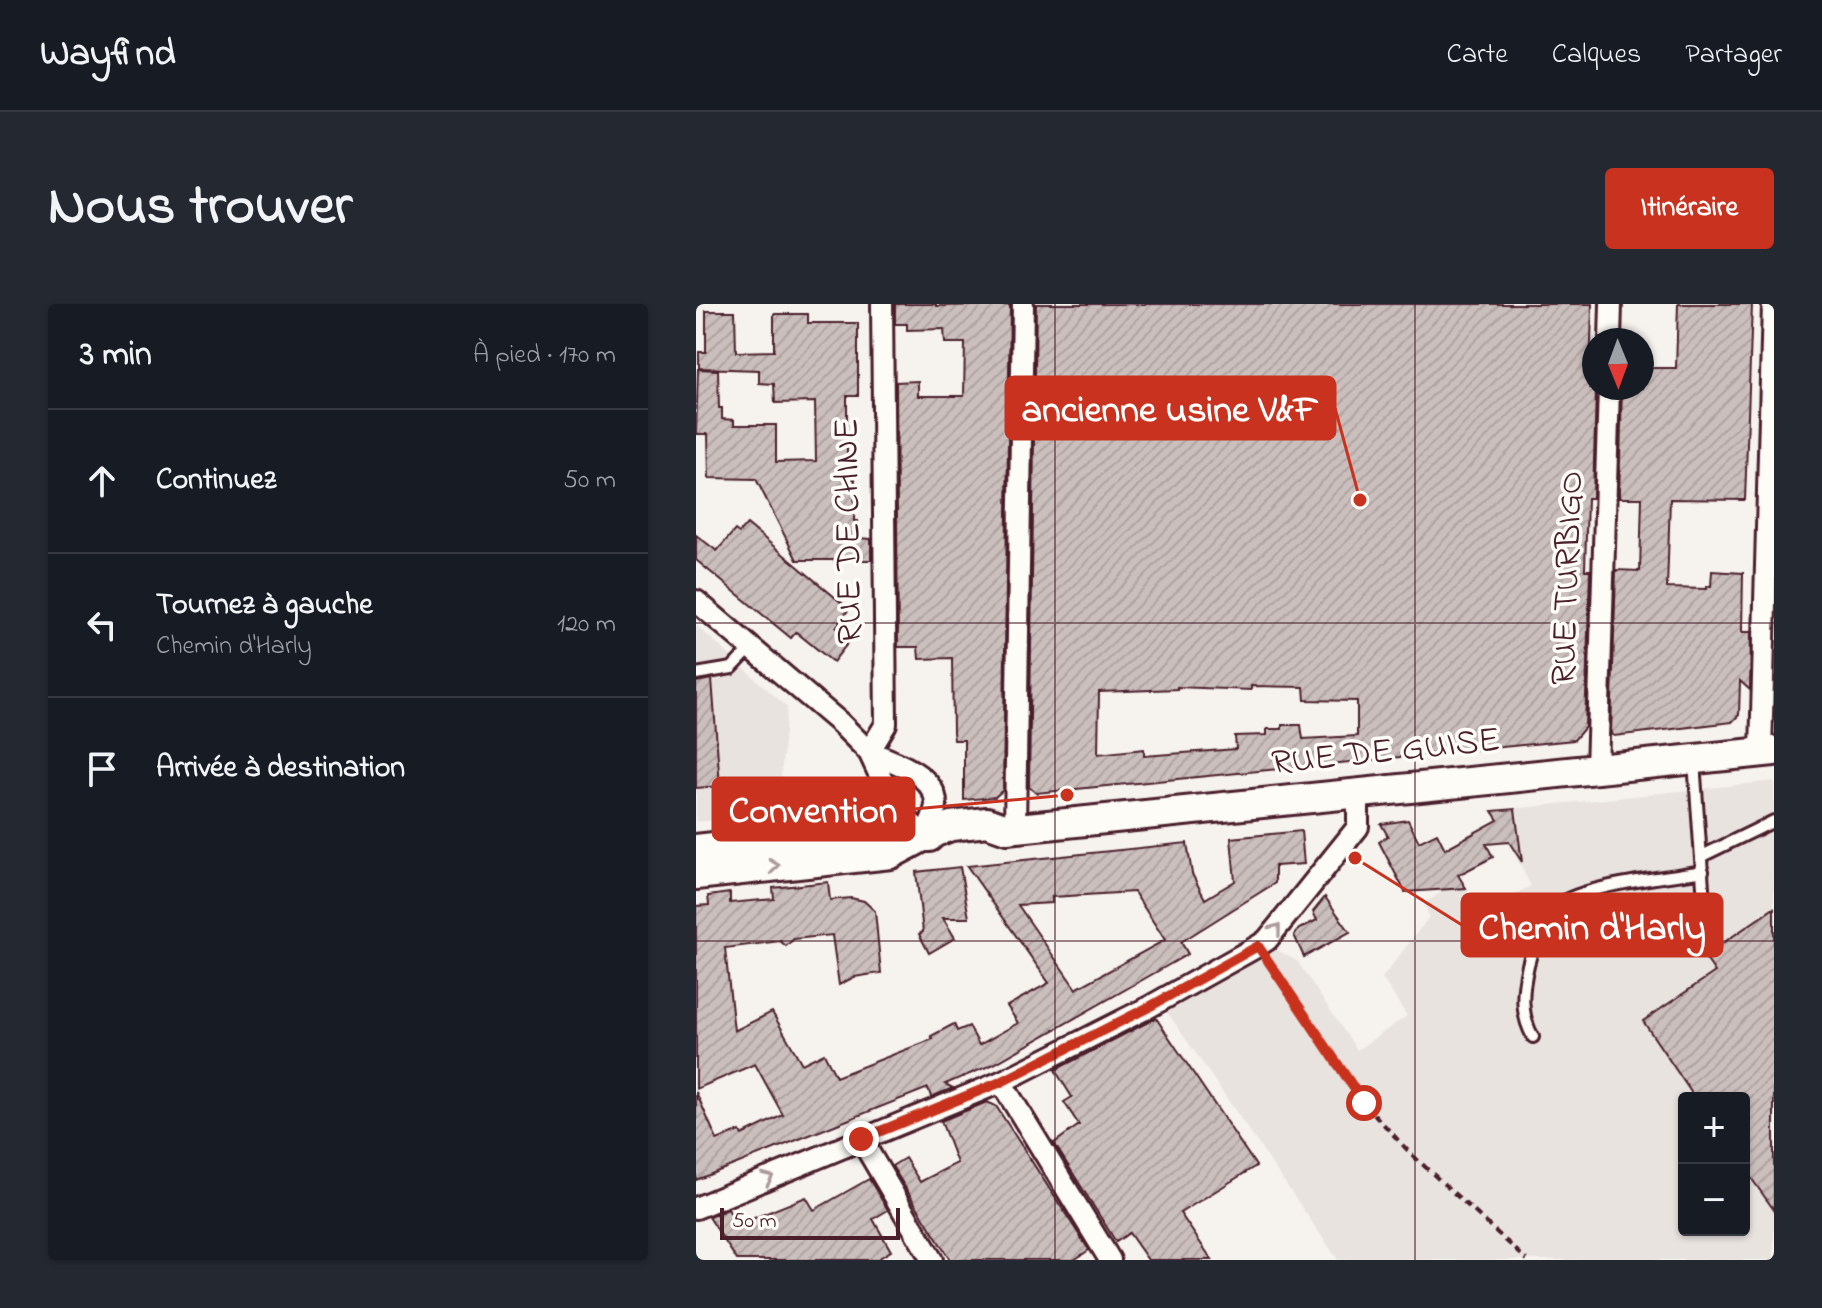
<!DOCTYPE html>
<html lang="fr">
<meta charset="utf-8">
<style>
body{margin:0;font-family:"Indie Flower",sans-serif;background:#242831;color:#f1f3f6}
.controls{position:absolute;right:24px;bottom:24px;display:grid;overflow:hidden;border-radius:8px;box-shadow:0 2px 6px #0004}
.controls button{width:72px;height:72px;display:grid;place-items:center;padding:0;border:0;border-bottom:2px solid #363941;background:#171b24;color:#f1f3f6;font:40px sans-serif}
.compass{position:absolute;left:886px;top:24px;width:72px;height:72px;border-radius:50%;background:#171b24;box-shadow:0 2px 6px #0004;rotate:179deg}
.scale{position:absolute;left:24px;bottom:20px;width:180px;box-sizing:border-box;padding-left:8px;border:4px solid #4a1f2b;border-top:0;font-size:22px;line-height:28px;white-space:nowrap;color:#4a1f2b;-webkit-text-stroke:6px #fdfcf7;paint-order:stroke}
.stop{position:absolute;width:24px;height:24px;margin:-18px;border:6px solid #c8321e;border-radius:50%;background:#fff}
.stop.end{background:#c8321e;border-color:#fff;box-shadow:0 2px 8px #0008}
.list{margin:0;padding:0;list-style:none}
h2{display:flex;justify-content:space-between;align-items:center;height:104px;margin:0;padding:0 32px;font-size:34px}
h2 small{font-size:26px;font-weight:400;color:#9ea1a6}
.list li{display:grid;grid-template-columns:52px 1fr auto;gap:24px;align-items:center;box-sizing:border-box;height:144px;padding:0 32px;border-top:2px solid #363941}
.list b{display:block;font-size:30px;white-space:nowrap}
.list p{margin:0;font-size:26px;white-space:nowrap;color:#9ea1a6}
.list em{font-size:26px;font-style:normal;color:#9ea1a6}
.icon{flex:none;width:44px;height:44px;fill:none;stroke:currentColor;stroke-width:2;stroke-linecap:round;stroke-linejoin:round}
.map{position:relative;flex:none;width:1078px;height:956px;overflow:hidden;border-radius:8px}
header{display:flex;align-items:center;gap:48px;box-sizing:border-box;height:112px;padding:0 40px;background:#171b24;border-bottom:2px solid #363941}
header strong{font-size:38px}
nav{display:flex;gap:44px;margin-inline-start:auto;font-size:28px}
.intro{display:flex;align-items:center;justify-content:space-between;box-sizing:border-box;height:192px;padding:0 48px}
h1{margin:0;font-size:56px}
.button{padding:20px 36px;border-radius:8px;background:#c8321e;color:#fff;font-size:28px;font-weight:700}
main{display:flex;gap:48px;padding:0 48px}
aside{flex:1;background:#171b24;border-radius:8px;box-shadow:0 2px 6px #0004}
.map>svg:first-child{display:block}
.built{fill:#e9e3e0;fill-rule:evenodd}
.building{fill:url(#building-hatch);stroke:#4a1f2b;stroke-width:2;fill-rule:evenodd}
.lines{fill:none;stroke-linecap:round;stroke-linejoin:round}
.lane-casing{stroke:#4a1f2b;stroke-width:16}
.street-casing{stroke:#4a1f2b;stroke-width:26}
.secondary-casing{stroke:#4a1f2b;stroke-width:34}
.path{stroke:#4a1f2b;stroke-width:4;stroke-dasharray:8 6;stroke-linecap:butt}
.lane{stroke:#fdfcf7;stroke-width:10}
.street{stroke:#fdfcf7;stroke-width:20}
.secondary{stroke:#fdfcf7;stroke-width:28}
.oneway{stroke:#ac999b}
.route{stroke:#c8321e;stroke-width:10}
.grid{fill:none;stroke:#4a1f2b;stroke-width:2;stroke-opacity:0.55}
.labels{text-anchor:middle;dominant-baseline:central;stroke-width:7;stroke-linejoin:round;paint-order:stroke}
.street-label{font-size:36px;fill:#4a1f2b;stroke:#fdfcf7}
.leader{fill:none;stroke:#c8321e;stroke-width:3}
.callout-dot{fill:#c8321e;stroke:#fdfcf7;stroke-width:3}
.callout{fill:#c8321e;stroke:#c8321e;stroke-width:3}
.callout-label{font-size:38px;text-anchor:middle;font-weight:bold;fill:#fff}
</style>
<header>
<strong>Wayfind</strong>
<nav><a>Carte</a><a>Calques</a><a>Partager</a></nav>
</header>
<div class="intro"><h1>Nous trouver</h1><a class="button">Itinéraire</a></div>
<main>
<aside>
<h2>3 min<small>À pied · 170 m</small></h2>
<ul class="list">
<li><svg class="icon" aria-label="ahead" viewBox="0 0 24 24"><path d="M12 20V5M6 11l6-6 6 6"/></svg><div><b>Continuez</b></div><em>50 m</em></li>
<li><svg class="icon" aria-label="left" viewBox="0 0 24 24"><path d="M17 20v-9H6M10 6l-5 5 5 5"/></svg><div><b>Tournez à gauche</b><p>Chemin d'Harly</p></div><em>120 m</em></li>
<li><svg class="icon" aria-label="arrive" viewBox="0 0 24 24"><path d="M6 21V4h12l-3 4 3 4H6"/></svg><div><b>Arrivée à destination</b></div></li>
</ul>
</aside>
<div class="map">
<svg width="1078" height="956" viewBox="0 0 1078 956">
<defs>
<pattern id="building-hatch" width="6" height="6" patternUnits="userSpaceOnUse" patternTransform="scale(2)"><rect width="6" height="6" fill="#cbbfbe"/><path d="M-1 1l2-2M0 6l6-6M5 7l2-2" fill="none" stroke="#b0a4a3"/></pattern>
</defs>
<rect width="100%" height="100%" fill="#f6f3ef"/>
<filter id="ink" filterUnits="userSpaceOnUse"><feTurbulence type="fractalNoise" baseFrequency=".0125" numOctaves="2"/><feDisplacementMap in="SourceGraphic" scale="16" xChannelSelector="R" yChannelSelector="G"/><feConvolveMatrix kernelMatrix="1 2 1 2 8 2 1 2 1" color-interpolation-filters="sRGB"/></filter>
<g filter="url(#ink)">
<g class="built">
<polygon points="0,321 91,403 82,510 0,518"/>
<path d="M1078 477V956H642L469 705 573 642 601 657 661 746 711 712 686 674 733 613 728 600 748 586 770 585 783 607 835 582 796 507ZM988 794H1048V926H988Z"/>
</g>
<g class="building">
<polygon points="199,0 240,0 240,2 314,1 307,486 299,493 268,496 268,436 258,436 257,428 256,354 223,355 222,343 202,343 200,78 222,77 222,92 268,92 269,39 249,39 248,25 211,26 211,20 199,20"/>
<path d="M340 0H896L894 84H900L897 194H891L889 266H894L889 423 878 436 340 489 333 483ZM555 382 608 383 609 396 661 397V432L607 435 605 421H586V425H571V431L539 432 540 445 448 452V445L402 450 403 388 481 385V383L555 386Z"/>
<polygon points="982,0 1056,0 1049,196 974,195 971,284 1011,285 1011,282 1015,282 1016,267 1047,269 1046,328 1055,328 1054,386 1044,377 1043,411 1036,418 918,432 915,430 920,266 944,267 946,194 923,194 926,84 946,84 946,64 980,64"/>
<polygon points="10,7 39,7 40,48 78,47 78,10 112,10 112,19 162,19 162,92 151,92 151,175 159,175 158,217 161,217 161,234 175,235 175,256 101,256 60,175 13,174 12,130 0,130 2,65 22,66 23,104 26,104 26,115 38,116 38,121 80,121 80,158 120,157 119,98 79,99 78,80 63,79 63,66 3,64 3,48 10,48"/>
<polygon points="51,220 153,305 140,323 155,335 137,358 100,328 95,334 0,256 0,231 21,247 39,226 43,229"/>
<polygon points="16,375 24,482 0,484 0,378"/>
<polygon points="819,505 826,558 813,538 790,540 797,553 762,571 770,584 709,588 683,538 692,532 685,520 712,516 723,538 741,529 749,545 802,516 796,507"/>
<path d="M605 527 608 560 579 562V579L485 638 492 650 298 760 249 780 257 784 235 793 232 784 0 876V788L21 836 44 827 46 831 87 811 59 760 0 785V602L13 601 12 592 34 589V599L78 595 77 584 132 578 134 596 155 594 168 597 179 607 185 669 158 673 143 681 136 631 98 635 90 642 84 637 29 644 38 727 76 708 106 760 128 749 140 773 237 735 235 732 258 720 261 727 273 722 283 741 322 719 311 702 353 679 271 562 491 539 496 570 509 595 539 577 535 534ZM438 588 469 636 380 685 322 601 356 599V593Z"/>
<polygon points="264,563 273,614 247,614 259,634 233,649 223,630 227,628 220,568"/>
<polygon points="629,593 654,628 608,653 598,631 603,625 621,616 617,608"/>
<polygon points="1078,604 1078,906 1048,864 1048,794 999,794 947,717 1019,668 1008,652"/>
<polygon points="460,714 560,862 484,909 516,956 452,956 433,929 420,938 358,839 383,821 368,798 376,793 359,766"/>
<polygon points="291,798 300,802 393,946 378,956 254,956 196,862 209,854 224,878 261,859 245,817"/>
<polygon points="173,875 192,906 177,915 195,947 180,956 41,956 13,913 32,905 41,921 110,893 118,906"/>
</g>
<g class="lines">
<g class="lane-casing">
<g id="lane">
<polyline points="0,370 36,364 55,344"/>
<polyline points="998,457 1011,639"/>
<polyline points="1006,552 1078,517"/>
<path d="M837 733C824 710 826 687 832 661 838 639 843 616 862 601 886 581 973 573 1007 567"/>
</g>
</g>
<g class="street-casing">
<g id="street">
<polyline points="914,36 915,0"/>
<path d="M0 297 144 419 173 448 200 506 229 532C232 523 239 511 240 501 241 471 195 456 173 448"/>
<polyline points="173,448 190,420 186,0"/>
<polyline points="1065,448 1077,0"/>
<polyline points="901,465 913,84"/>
<polyline points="319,524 327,0"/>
<polyline points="305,778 414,956"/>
<polyline points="165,835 236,956"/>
<polyline points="0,904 305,778 453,703 562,642 571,636 662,523 662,490"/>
</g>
</g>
<g class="secondary-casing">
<g id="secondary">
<polyline points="0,545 189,524 233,533"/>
<polyline points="0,571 195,550 229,532 255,522 291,518 311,525 1078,447"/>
</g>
</g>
<polyline class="path" points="575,660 668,799 714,849 831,956"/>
<use href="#lane" class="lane"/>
<use href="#street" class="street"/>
<use href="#secondary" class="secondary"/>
</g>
<defs><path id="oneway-chevron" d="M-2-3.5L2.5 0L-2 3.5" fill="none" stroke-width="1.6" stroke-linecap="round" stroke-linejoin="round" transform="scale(2)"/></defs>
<g class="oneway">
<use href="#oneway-chevron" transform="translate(78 562) rotate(-6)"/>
<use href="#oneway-chevron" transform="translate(580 625) rotate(-51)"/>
<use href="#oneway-chevron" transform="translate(72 874) rotate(-23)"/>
</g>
</g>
<g class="lines" filter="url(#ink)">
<polyline class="route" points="165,835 305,778 453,703 562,642 668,799"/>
</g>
<path class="grid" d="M359 0V956M719 0V956M0 319H1078M0 637H1078"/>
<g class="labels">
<g class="street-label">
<text transform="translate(154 227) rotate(-91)">RUE DE CHINE</text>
<text transform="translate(873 274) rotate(-88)">RUE TURBIGO</text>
<text transform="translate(690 449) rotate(-6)">RUE DE GUISE</text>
</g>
</g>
<path class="leader" d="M664 196L639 104M371 491L218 505M659 554L766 621"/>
<g class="callout-dot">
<circle cx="664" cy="196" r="8"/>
<circle cx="371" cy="491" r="8"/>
<circle cx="659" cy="554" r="8"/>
</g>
<g class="callout">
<rect x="310" y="73" width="329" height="62" rx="8"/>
<rect x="17" y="474" width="201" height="62" rx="8"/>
<rect x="766" y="590" width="260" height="62" rx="8"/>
</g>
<g class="callout-label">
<text x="474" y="117">ancienne usine V&amp;F</text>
<text x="117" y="518">Convention</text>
<text x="896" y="635">Chemin d'Harly</text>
</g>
</svg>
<div class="controls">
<button>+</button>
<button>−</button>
</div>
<svg class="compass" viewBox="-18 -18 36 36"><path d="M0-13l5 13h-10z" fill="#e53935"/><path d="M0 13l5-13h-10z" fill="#9ea1a6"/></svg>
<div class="scale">50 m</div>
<div class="stop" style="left:668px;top:799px"></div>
<div class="stop end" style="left:165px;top:835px"></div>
</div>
</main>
